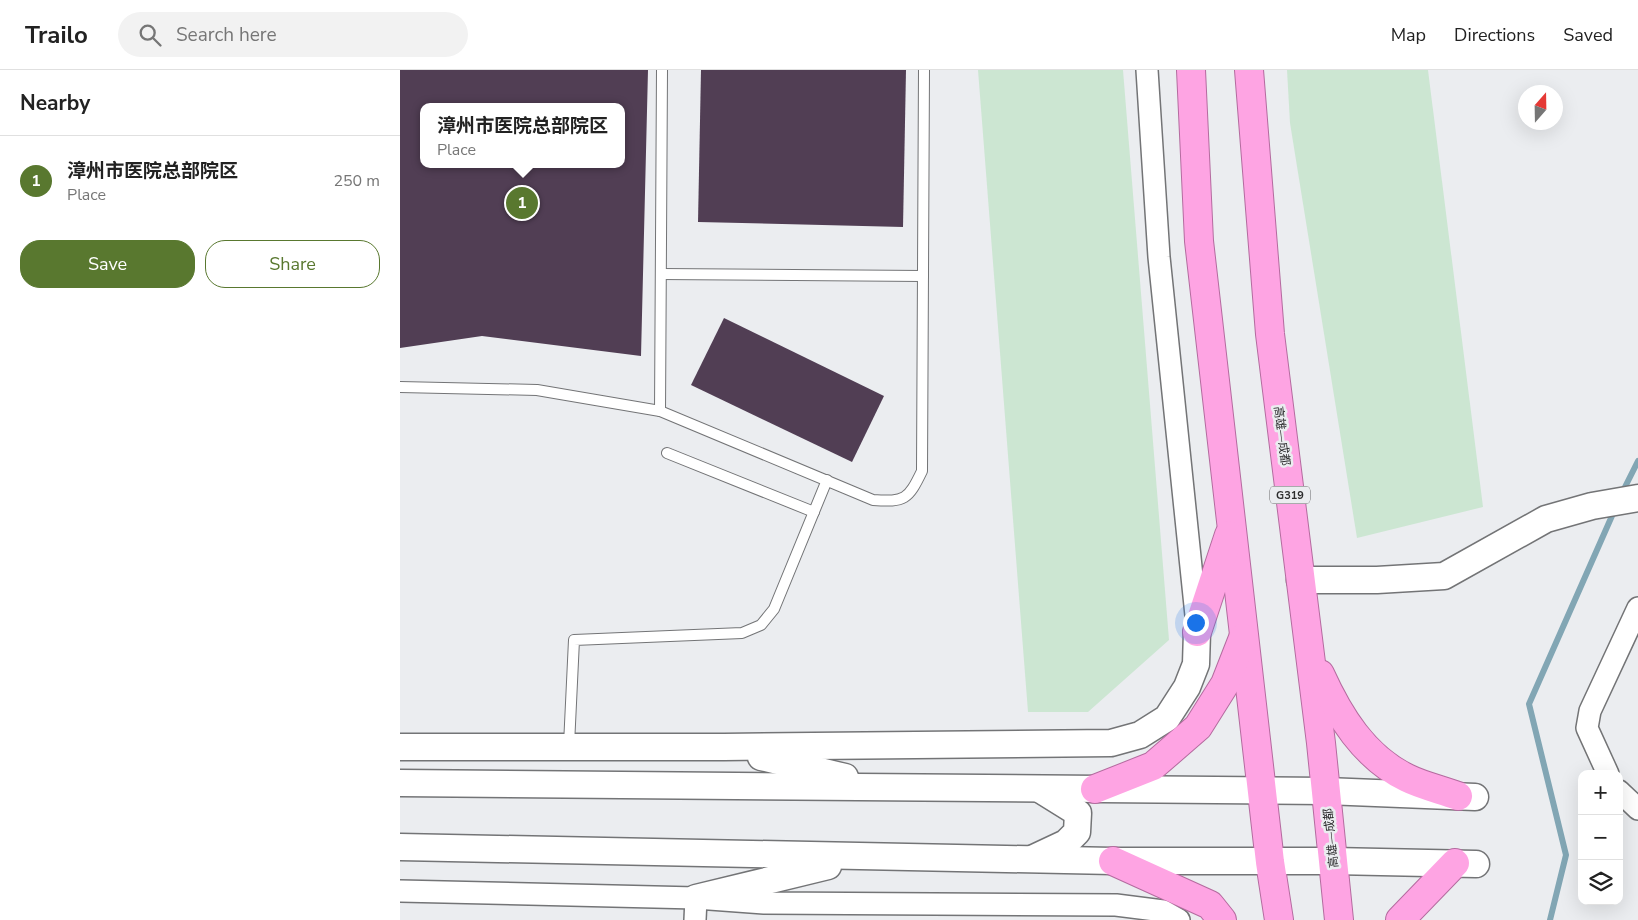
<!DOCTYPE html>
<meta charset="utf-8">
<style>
body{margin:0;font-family:"Nunito Sans","Noto Sans SC",sans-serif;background:#f2f2f2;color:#222}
.controls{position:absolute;right:15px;bottom:15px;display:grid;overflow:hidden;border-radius:10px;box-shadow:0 5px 20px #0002}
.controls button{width:45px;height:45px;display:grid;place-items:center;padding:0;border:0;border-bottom:1px solid #e0e0e0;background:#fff;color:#222;font:25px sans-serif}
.compass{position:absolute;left:1118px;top:15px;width:45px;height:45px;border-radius:50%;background:#fff;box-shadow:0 5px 20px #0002;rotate:20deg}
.you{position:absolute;left:795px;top:552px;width:18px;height:18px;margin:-12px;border:4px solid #fff;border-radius:50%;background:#1a73e8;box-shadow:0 0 0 8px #1a73e833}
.badge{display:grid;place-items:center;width:32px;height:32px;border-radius:50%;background:#59782f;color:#fff;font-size:16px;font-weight:700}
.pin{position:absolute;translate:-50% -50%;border:2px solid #fff;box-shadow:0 1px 5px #0006}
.popup{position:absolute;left:20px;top:33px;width:205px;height:65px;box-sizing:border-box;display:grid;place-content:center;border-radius:10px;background:#fff;filter:drop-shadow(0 1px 4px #0005);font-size:16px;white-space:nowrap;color:#767676}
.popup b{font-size:19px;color:#222}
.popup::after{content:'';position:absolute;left:50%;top:100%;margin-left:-10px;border:10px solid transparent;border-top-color:#fff}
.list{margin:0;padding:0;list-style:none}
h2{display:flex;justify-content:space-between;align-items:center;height:65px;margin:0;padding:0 20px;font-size:21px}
h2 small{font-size:16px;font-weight:400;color:#767676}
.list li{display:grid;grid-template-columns:32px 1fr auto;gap:15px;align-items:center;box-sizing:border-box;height:90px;padding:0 20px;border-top:1px solid #e0e0e0}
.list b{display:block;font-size:19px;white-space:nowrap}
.list p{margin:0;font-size:16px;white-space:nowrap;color:#767676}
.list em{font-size:16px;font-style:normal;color:#767676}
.actions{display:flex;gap:10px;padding:15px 20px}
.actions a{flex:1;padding:11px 0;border:1px solid #59782f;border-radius:20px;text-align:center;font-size:18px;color:#59782f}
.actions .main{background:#59782f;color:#fff}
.icon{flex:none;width:28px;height:28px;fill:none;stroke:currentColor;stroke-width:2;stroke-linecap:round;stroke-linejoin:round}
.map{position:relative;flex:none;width:1238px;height:850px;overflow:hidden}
header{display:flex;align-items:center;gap:30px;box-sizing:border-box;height:70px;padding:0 25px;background:#fff;border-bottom:1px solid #e0e0e0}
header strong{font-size:24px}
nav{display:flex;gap:28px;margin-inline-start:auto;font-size:18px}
.search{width:350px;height:45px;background:#f2f2f2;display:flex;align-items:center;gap:12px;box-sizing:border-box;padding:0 18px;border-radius:28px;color:#767676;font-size:19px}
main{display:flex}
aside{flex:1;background:#fff}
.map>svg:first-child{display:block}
.green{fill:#cce6d2}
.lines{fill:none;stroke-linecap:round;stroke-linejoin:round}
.stream{stroke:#82a6b4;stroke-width:6}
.building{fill:#513e54;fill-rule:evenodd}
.service-casing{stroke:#737476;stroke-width:12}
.minor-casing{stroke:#737476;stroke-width:24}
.tertiary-casing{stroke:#737476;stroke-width:29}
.trunk-casing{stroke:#b46b9f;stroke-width:30}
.service{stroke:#fff;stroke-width:10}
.minor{stroke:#fff;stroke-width:21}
.tertiary{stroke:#fff;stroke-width:26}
.trunk{stroke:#fea4e3;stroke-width:28}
.labels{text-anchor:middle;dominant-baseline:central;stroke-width:5;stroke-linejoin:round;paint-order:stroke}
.shield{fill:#ebedf0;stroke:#666768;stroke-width:1}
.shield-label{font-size:11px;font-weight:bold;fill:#2d2d2e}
.street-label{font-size:12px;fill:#2d2d2e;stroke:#ebedf0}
</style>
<header>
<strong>Trailo</strong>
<div class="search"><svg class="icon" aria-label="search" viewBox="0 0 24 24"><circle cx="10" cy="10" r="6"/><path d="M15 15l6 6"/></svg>Search here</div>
<nav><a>Map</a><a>Directions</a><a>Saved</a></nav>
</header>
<main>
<aside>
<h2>Nearby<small></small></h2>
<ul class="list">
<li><span class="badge">1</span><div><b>漳州市医院总部院区</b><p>Place</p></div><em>250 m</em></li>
</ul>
<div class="actions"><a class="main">Save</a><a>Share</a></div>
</aside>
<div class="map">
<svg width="1238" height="850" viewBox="0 0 1238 850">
<rect width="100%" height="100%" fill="#ebedf0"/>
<g class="green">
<polygon points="578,0 723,0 769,570 688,642 628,642"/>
<polygon points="887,0 1028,0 1083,437 957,468 890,53"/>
</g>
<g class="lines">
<g class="stream">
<polyline points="1221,425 1238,391"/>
<polyline points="1150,850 1166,785 1129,634 1215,439"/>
</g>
</g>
<g class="building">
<path d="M0 0H248L241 286 82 266 0 278ZM23 37H221V94H23Z"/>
<polygon points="301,0 506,0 503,157 298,152"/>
<polygon points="324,248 484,326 452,392 291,315"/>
</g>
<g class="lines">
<g class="service-casing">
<g id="service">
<polyline points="261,204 523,206"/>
<path d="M0 317 137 320 260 341 473 430C505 432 508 430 522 401L524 0"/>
<polyline points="260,341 262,0"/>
<polyline points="267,383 414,442"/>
<polyline points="169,675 174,570 342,563 361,555 374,539 427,410"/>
</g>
</g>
<g class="minor-casing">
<g id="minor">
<polyline points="747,0 759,187 797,555"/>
<polyline points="1208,704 1187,658 1190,641 1238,538"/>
<polyline points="1219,721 1238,739"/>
<polyline points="0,821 296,828 364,833 716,835 763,841 779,850"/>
<polyline points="295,850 296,828"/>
</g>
</g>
<g class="tertiary-casing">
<g id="tertiary">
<polyline points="900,510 977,510 1044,506 1146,449 1192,436 1238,428"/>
<polyline points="0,677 324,677 711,673 740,665 767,648 787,617 796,594 797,562"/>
<polyline points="361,687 445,707"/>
<polyline points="0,713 926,721 1075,727"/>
<polyline points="0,777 713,791 933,791 1076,794"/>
<polyline points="634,788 666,773 677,762 678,743 641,720"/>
<polyline points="296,828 428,796"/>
</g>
</g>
<g class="trunk-casing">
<g id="trunk">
<polyline points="791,0 799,171 870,792 879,850"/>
<polyline points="849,0 870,264 921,673 939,850"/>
<polyline points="797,562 829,465"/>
<path d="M920 604C939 646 964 687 1007 708 1023 716 1042 720 1058 726"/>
<polyline points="695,719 753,696 798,657 825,614 843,568"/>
<polyline points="713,791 810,835 822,850"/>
<polyline points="1000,850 1055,793"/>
</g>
</g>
<use href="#service" class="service"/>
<use href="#minor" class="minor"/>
<use href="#tertiary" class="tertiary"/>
<use href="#trunk" class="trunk"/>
</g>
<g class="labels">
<rect class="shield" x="870" y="416.5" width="40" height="17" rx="4"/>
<g class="shield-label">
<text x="890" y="425">G319</text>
</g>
<g class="street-label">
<text transform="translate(882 366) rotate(83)">高雄—成都</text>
<text transform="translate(931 768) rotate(-96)">高雄—成都</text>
</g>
</g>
</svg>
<div class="controls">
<button>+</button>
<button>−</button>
<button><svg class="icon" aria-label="layers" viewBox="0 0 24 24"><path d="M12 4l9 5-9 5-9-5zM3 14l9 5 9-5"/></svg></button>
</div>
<svg class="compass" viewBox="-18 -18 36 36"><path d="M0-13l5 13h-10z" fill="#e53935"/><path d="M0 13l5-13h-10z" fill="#767676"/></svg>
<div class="you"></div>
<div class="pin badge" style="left:122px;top:133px">1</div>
<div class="popup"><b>漳州市医院总部院区</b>Place</div>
</div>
</main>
